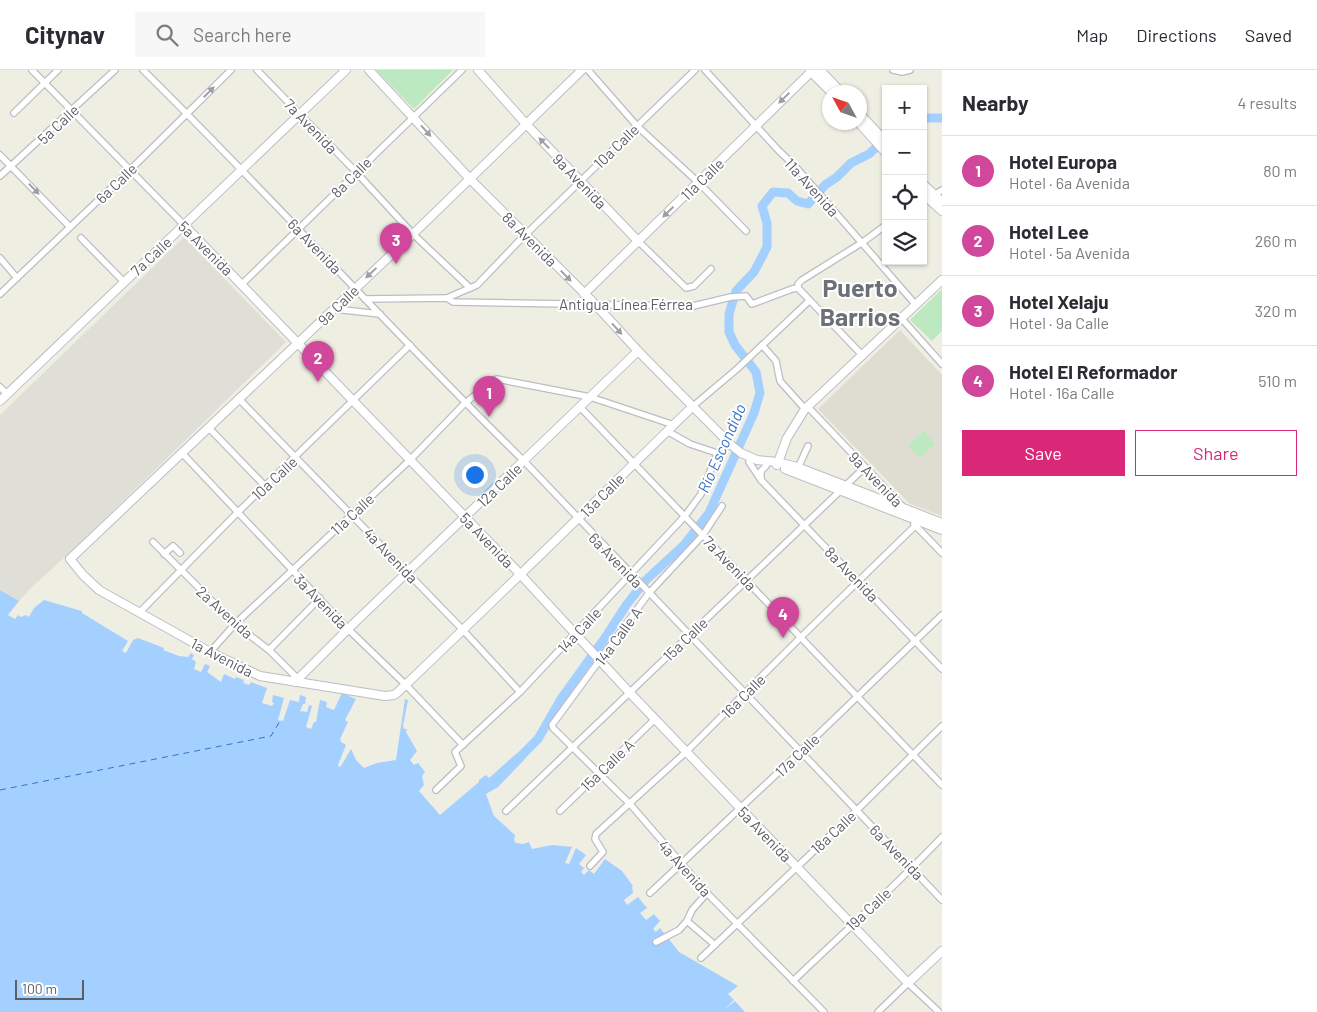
<!DOCTYPE html>
<meta charset="utf-8">
<style>
body{margin:0;font-family:Barlow,sans-serif;background:#f7f7f7;color:#2b2b33}
.controls{position:absolute;right:15px;top:15px;display:grid;overflow:hidden;border-radius:0px;box-shadow:0 1px 4px #0004}
.controls button{width:45px;height:45px;display:grid;place-items:center;padding:0;border:0;border-bottom:1px solid #e1e1e2;background:#fff;color:#2b2b33;font:25px sans-serif}
.compass{position:absolute;left:822px;top:15px;width:45px;height:45px;border-radius:50%;background:#fff;box-shadow:0 1px 4px #0004;rotate:310deg}
.scale{position:absolute;left:15px;bottom:12px;width:69px;box-sizing:border-box;padding-left:5px;border:2px solid #5b5f65;border-top:0;font-size:14px;line-height:18px;white-space:nowrap;color:#5b5f65;-webkit-text-stroke:4px #fff;paint-order:stroke}
.you{position:absolute;left:474px;top:404px;width:18px;height:18px;margin:-12px;border:4px solid #fff;border-radius:50%;background:#1a73e8;box-shadow:0 0 0 8px #1a73e833}
.badge{display:grid;place-items:center;width:32px;height:32px;border-radius:50%;background:#db2777;color:#fff;font-size:16px;font-weight:700}
.pin{position:absolute;translate:-50% -41px;filter:drop-shadow(0 1px 2px #0008)}
.pin::after{content:'';position:absolute;top:26px;width:18px;height:15px;background:inherit;clip-path:polygon(0 0,100% 0,50% 100%)}
.list{margin:0;padding:0;list-style:none}
h2{display:flex;justify-content:space-between;align-items:center;height:65px;margin:0;padding:0 20px;font-size:21px}
h2 small{font-size:16px;font-weight:400;color:#7c7c81}
.list li{display:grid;grid-template-columns:32px 1fr auto;gap:15px;align-items:center;box-sizing:border-box;height:70px;padding:0 20px;border-top:1px solid #e1e1e2}
.list b{display:block;font-size:19px;white-space:nowrap}
.list p{margin:0;font-size:16px;white-space:nowrap;color:#7c7c81}
.list em{font-size:16px;font-style:normal;color:#7c7c81}
.actions{display:flex;gap:10px;padding:15px 20px}
.actions a{flex:1;padding:11px 0;border:1px solid #db2777;border-radius:0px;text-align:center;font-size:18px;color:#db2777}
.actions .main{background:#db2777;color:#fff}
.icon{flex:none;width:28px;height:28px;fill:none;stroke:currentColor;stroke-width:2;stroke-linecap:round;stroke-linejoin:round}
.map{position:relative;flex:none;width:942px;height:942px;overflow:hidden}
header{display:flex;align-items:center;gap:30px;box-sizing:border-box;height:70px;padding:0 25px;background:#fff;border-bottom:1px solid #e1e1e2}
header strong{font-size:24px}
nav{display:flex;gap:28px;margin-inline-start:auto;font-size:18px}
.search{width:350px;height:45px;background:#f7f7f7;display:flex;align-items:center;gap:12px;box-sizing:border-box;padding:0 18px;border-radius:0px;color:#7c7c81;font-size:19px}
main{display:flex}
aside{flex:1;background:#fff}
.map>svg:first-child{display:block}
.industrial{fill:#e0dfd7}
.education{fill:#dfddd2}
.green{fill:#bde9c0}
.water{fill:#a3d0ff}
.lines{fill:none;stroke-linecap:round;stroke-linejoin:round}
.river{stroke:#a3d0ff;stroke-width:9}
.ferry{stroke:#3872c5;stroke-width:1;stroke-dasharray:6 5;stroke-linecap:butt}
.street-casing{stroke:#bbbdc3;stroke-width:8}
.secondary-casing{stroke:#bbbec6;stroke-width:10}
.street{stroke:#fff;stroke-width:5.5}
.secondary{stroke:#fff;stroke-width:8}
.oneway{fill:#9d9fa3}
.labels{text-anchor:middle;dominant-baseline:central;stroke-width:4;stroke-linejoin:round;paint-order:stroke}
.street-label{font-size:15px;fill:#5b5f65;stroke:#fff}
.water-label{font-size:16px;font-style:italic;fill:#3872c5;stroke:#fff}
.town-label{font-size:25px;font-weight:bold;fill:#6c7177;stroke:#fff}
</style>
<header>
<strong>Citynav</strong>
<div class="search"><svg class="icon" aria-label="search" viewBox="0 0 24 24"><circle cx="10" cy="10" r="6"/><path d="M15 15l6 6"/></svg>Search here</div>
<nav><a>Map</a><a>Directions</a><a>Saved</a></nav>
</header>
<main>
<div class="map">
<svg width="942" height="942" viewBox="0 0 942 942">
<rect width="100%" height="100%" fill="#efeee3"/>
<polygon class="industrial" points="184,167 286,272 76,477 32,517 19,531 0,520 0,345"/>
<polygon class="education" points="900,260 942,305 942,446 910,434 818,339"/>
<g class="green">
<polygon points="376,0 453,0 414,39"/>
<polygon points="942,219 942,261 932,271 910,250"/>
<polygon points="924,361 935,374 920,388 908,375"/>
</g>
<polygon class="water" points="0,520 19,531 8,545 15,549 18,545 21,547 26,545 29,547 34,538 44,530 82,541 82,543 128,571 122,581 126,583 133,570 138,568 164,578 163,580 179,586 188,587 191,583 194,585 192,589 196,592 194,599 201,602 205,594 210,596 207,602 221,612 224,604 235,609 236,607 244,610 243,613 249,615 251,612 267,618 262,633 272,636 274,633 272,632 273,625 284,628 278,650 283,651 290,630 299,632 300,625 306,627 305,634 303,634 300,641 307,642 309,635 312,636 306,657 311,659 314,652 316,652 320,630 327,632 326,637 334,640 342,623 356,629 345,650 348,652 340,669 341,672 346,675 338,695 339,697 341,696 351,679 356,690 364,698 377,693 396,690 405,629 408,630 403,656 404,659 407,659 406,662 417,681 410,690 414,695 418,693 425,702 422,706 424,715 419,721 440,745 479,712 479,710 486,705 489,708 517,683 525,689 498,717 486,724 494,746 515,765 514,770 516,773 523,774 529,772 532,779 552,775 572,777 565,793 569,794 576,778 586,785 579,794 584,798 581,802 584,805 589,800 594,804 605,789 622,801 633,816 632,817 633,823 624,830 627,835 638,827 647,838 640,843 646,850 654,844 660,851 653,859 656,862 660,858 679,882 738,916 728,924 734,930 723,940 735,931 745,942 0,942"/>
<g class="lines">
<g class="river">
<polyline points="923,48 942,48"/>
<polyline points="521,686 538,669 561,629 605,568 627,534 646,510 684,475 709,443 754,343 760,323 756,302 735,275 729,262 729,244 736,221 754,202 767,177 767,153 762,136 773,122 788,123 797,131 808,134 825,115 837,107 851,93 869,84 884,70"/>
</g>
<polyline class="ferry" points="0,720 271,666 280,651"/>
<g class="street-casing">
<g id="street">
<polyline points="32,0 184,155"/>
<path d="M143 0C273 128 394 264 524 391L942 830"/>
<polyline points="257,0 356,102 413,164 470,218"/>
<polyline points="588,0 637,56 699,113 746,161"/>
<polyline points="705,0 779,81 794,95 916,235"/>
<polyline points="893,0 902,2 910,0"/>
<polyline points="14,43 58,0"/>
<polyline points="0,85 70,157"/>
<polyline points="0,106 115,0"/>
<polyline points="923,132 942,120"/>
<polyline points="81,168 123,211"/>
<polyline points="638,171 686,218 694,216 711,199"/>
<polyline points="0,188 17,208"/>
<polyline points="242,214 462,0"/>
<polyline points="798,218 798,214 802,210 863,172 886,155"/>
<polyline points="798,218 863,286"/>
<polyline points="0,224 130,100 231,0"/>
<polyline points="447,228 477,215 520,170 695,0"/>
<polyline points="365,229 447,228 453,232 693,236 731,227 746,226 752,234 792,219 798,218"/>
<polyline points="334,239 380,244"/>
<polyline points="902,249 942,294"/>
<polyline points="762,275 776,291 780,311 805,339"/>
<polyline points="0,317 7,324"/>
<polyline points="239,329 463,560 520,622"/>
<polyline points="580,337 942,715"/>
<polyline points="692,337 737,299 809,231"/>
<polyline points="808,337 902,436"/>
<polyline points="209,358 265,416"/>
<polyline points="182,383 348,559 406,615 463,675"/>
<polyline points="749,392 761,410 942,599"/>
<polyline points="798,398 808,376"/>
<polyline points="761,410 761,401 766,396"/>
<polyline points="722,436 703,465 649,523 552,655 553,658 630,734 707,823 824,942"/>
<polyline points="914,454 942,483"/>
<polyline points="153,472 235,554 269,580 298,609"/>
<polyline points="164,484 173,476 180,483"/>
<polyline points="139,543 238,442 410,275"/>
<polyline points="269,580 320,528"/>
<polyline points="210,582 235,554 410,390 464,334 492,311 497,309 590,327 674,355"/>
<polyline points="436,720 461,696 455,682 520,622 685,446 701,424 717,384 714,382 690,374 667,361"/>
<polyline points="506,741 864,398"/>
<polyline points="560,741 655,649"/>
<polyline points="590,796 603,782 595,769 596,764 686,682 801,567 915,456"/>
<polyline points="650,823 800,682 942,545"/>
<polyline points="687,851 715,875"/>
<polyline points="656,872 679,860 687,851 692,840 707,823"/>
<polyline points="701,888 857,740 942,656"/>
<path d="M793 911C843 863 895 817 942 767"/>
<polyline points="878,942 908,913 939,942"/>
</g>
</g>
<g class="secondary-casing">
<g id="secondary">
<polyline points="369,0 470,109 594,233 638,281 731,375 741,383 757,390 777,392 797,397 942,453"/>
<polyline points="478,0 527,55 638,171"/>
<path d="M582 0 413 164 70 489 83 505 99 520 210 582 260 606 385 626 394 625 398 622C497 528 595 432 692 337"/>
<polyline points="820,0 841,22"/>
<polyline points="810,1 831,22"/>
<polyline points="859,43 886,72"/>
<polyline points="858,52 886,83"/>
<polyline points="923,114 942,132"/>
<polyline points="923,124 942,141"/>
<polyline points="184,155 520,504 630,623 908,913 942,881"/>
<polyline points="584,224 811,2 822,2"/>
<polyline points="0,331 346,0"/>
<polyline points="777,395 787,368 805,339 942,210"/>
<polyline points="785,399 942,460"/>
<polyline points="295,612 348,559 638,281"/>
</g>
</g>
<use href="#street" class="street"/>
<use href="#secondary" class="secondary"/>
</g>
<defs><path id="oneway-solid" d="M-6-.8H1V-3.2L6.5 0L1 3.2V.8H-6Z" transform="scale(1.25)"/></defs>
<g class="oneway">
<use href="#oneway-solid" transform="translate(209 22) rotate(-45)"/>
<use href="#oneway-solid" transform="translate(784 28) rotate(136)"/>
<use href="#oneway-solid" transform="translate(426 61) rotate(48)"/>
<use href="#oneway-solid" transform="translate(544 73) rotate(-134)"/>
<use href="#oneway-solid" transform="translate(34 119) rotate(46)"/>
<use href="#oneway-solid" transform="translate(668 142) rotate(136)"/>
<use href="#oneway-solid" transform="translate(371 203) rotate(137)"/>
<use href="#oneway-solid" transform="translate(566 206) rotate(46)"/>
<use href="#oneway-solid" transform="translate(617 259) rotate(48)"/>
</g>
<g class="labels">
<g class="street-label">
<text transform="translate(58 54) rotate(-43)">5a Calle</text>
<text transform="translate(311 56) rotate(46)">7a Avenida</text>
<text transform="translate(616 76) rotate(-44)">10a Calle</text>
<text transform="translate(351 107) rotate(-45)">8a Calle</text>
<text transform="translate(702 109) rotate(-44)">11a Calle</text>
<text transform="translate(580 111) rotate(46)">9a Avenida</text>
<text transform="translate(116 113) rotate(-44)">6a Calle</text>
<text transform="translate(812 117) rotate(48)">11a Avenida</text>
<text transform="translate(530 169) rotate(45)">8a Avenida</text>
<text transform="translate(315 176) rotate(46)">6a Avenida</text>
<text transform="translate(206 178) rotate(45)">5a Avenida</text>
<text transform="translate(151 186) rotate(-43)">7a Calle</text>
<text x="626" y="234">Antigua Línea Férrea</text>
<text transform="translate(338 235) rotate(-44)">9a Calle</text>
<text transform="translate(274 408) rotate(-43)">10a Calle</text>
<text transform="translate(876 409) rotate(46)">9a Avenida</text>
<text transform="translate(499 415) rotate(-44)">12a Calle</text>
<text transform="translate(602 425) rotate(-45)">13a Calle</text>
<text transform="translate(352 444) rotate(-43)">11a Calle</text>
<text transform="translate(487 470) rotate(46)">5a Avenida</text>
<text transform="translate(391 485) rotate(46)">4a Avenida</text>
<text transform="translate(616 490) rotate(46)">6a Avenida</text>
<text transform="translate(730 493) rotate(46)">7a Avenida</text>
<text transform="translate(852 504) rotate(46)">8a Avenida</text>
<text transform="translate(321 531) rotate(46)">3a Avenida</text>
<text transform="translate(225 542) rotate(42)">2a Avenida</text>
<text transform="translate(579 560) rotate(-47)">14a Calle</text>
<text transform="translate(618 566) rotate(-54)">14a Calle A</text>
<text transform="translate(685 569) rotate(-44)">15a Calle</text>
<text transform="translate(222 587) rotate(27)">1a Avenida</text>
<text transform="translate(743 626) rotate(-45)">16a Calle</text>
<text transform="translate(797 685) rotate(-44)">17a Calle</text>
<text transform="translate(607 695) rotate(-44)">15a Calle A</text>
<text transform="translate(833 762) rotate(-43)">18a Calle</text>
<text transform="translate(765 764) rotate(46)">5a Avenida</text>
<text transform="translate(897 782) rotate(46)">6a Avenida</text>
<text transform="translate(685 798) rotate(48)">4a Avenida</text>
<text transform="translate(868 839) rotate(-43)">19a Calle</text>
</g>
<g class="water-label">
<text transform="translate(721 378) rotate(-66)">Río Escondido</text>
</g>
<g class="town-label">
<text x="860" y="217">Puerto<tspan x="860" dy="29">Barrios</tspan></text>
</g>
</g>
</svg>
<div class="controls">
<button>+</button>
<button>−</button>
<button><svg class="icon" aria-label="locate" viewBox="0 0 24 24"><circle cx="12" cy="12" r="6"/><path d="M12 2v4M12 18v4M2 12h4M18 12h4"/></svg></button>
<button><svg class="icon" aria-label="layers" viewBox="0 0 24 24"><path d="M12 4l9 5-9 5-9-5zM3 14l9 5 9-5"/></svg></button>
</div>
<svg class="compass" viewBox="-18 -18 36 36"><path d="M0-13l5 13h-10z" fill="#e53935"/><path d="M0 13l5-13h-10z" fill="#7c7c81"/></svg>
<div class="scale">100 m</div>
<div class="you"></div>
<div class="pin badge" style="left:489px;top:347px;background:#d1479c">1</div>
<div class="pin badge" style="left:318px;top:312px;background:#d1479c">2</div>
<div class="pin badge" style="left:396px;top:194px;background:#d1479c">3</div>
<div class="pin badge" style="left:783px;top:568px;background:#d1479c">4</div>
</div>
<aside>
<h2>Nearby<small>4 results</small></h2>
<ul class="list">
<li><span class="badge" style="background:#d1479c">1</span><div><b>Hotel Europa</b><p>Hotel · 6a Avenida</p></div><em>80 m</em></li>
<li><span class="badge" style="background:#d1479c">2</span><div><b>Hotel Lee</b><p>Hotel · 5a Avenida</p></div><em>260 m</em></li>
<li><span class="badge" style="background:#d1479c">3</span><div><b>Hotel Xelaju</b><p>Hotel · 9a Calle</p></div><em>320 m</em></li>
<li><span class="badge" style="background:#d1479c">4</span><div><b>Hotel El Reformador</b><p>Hotel · 16a Calle</p></div><em>510 m</em></li>
</ul>
<div class="actions"><a class="main">Save</a><a>Share</a></div>
</aside>
</main>
